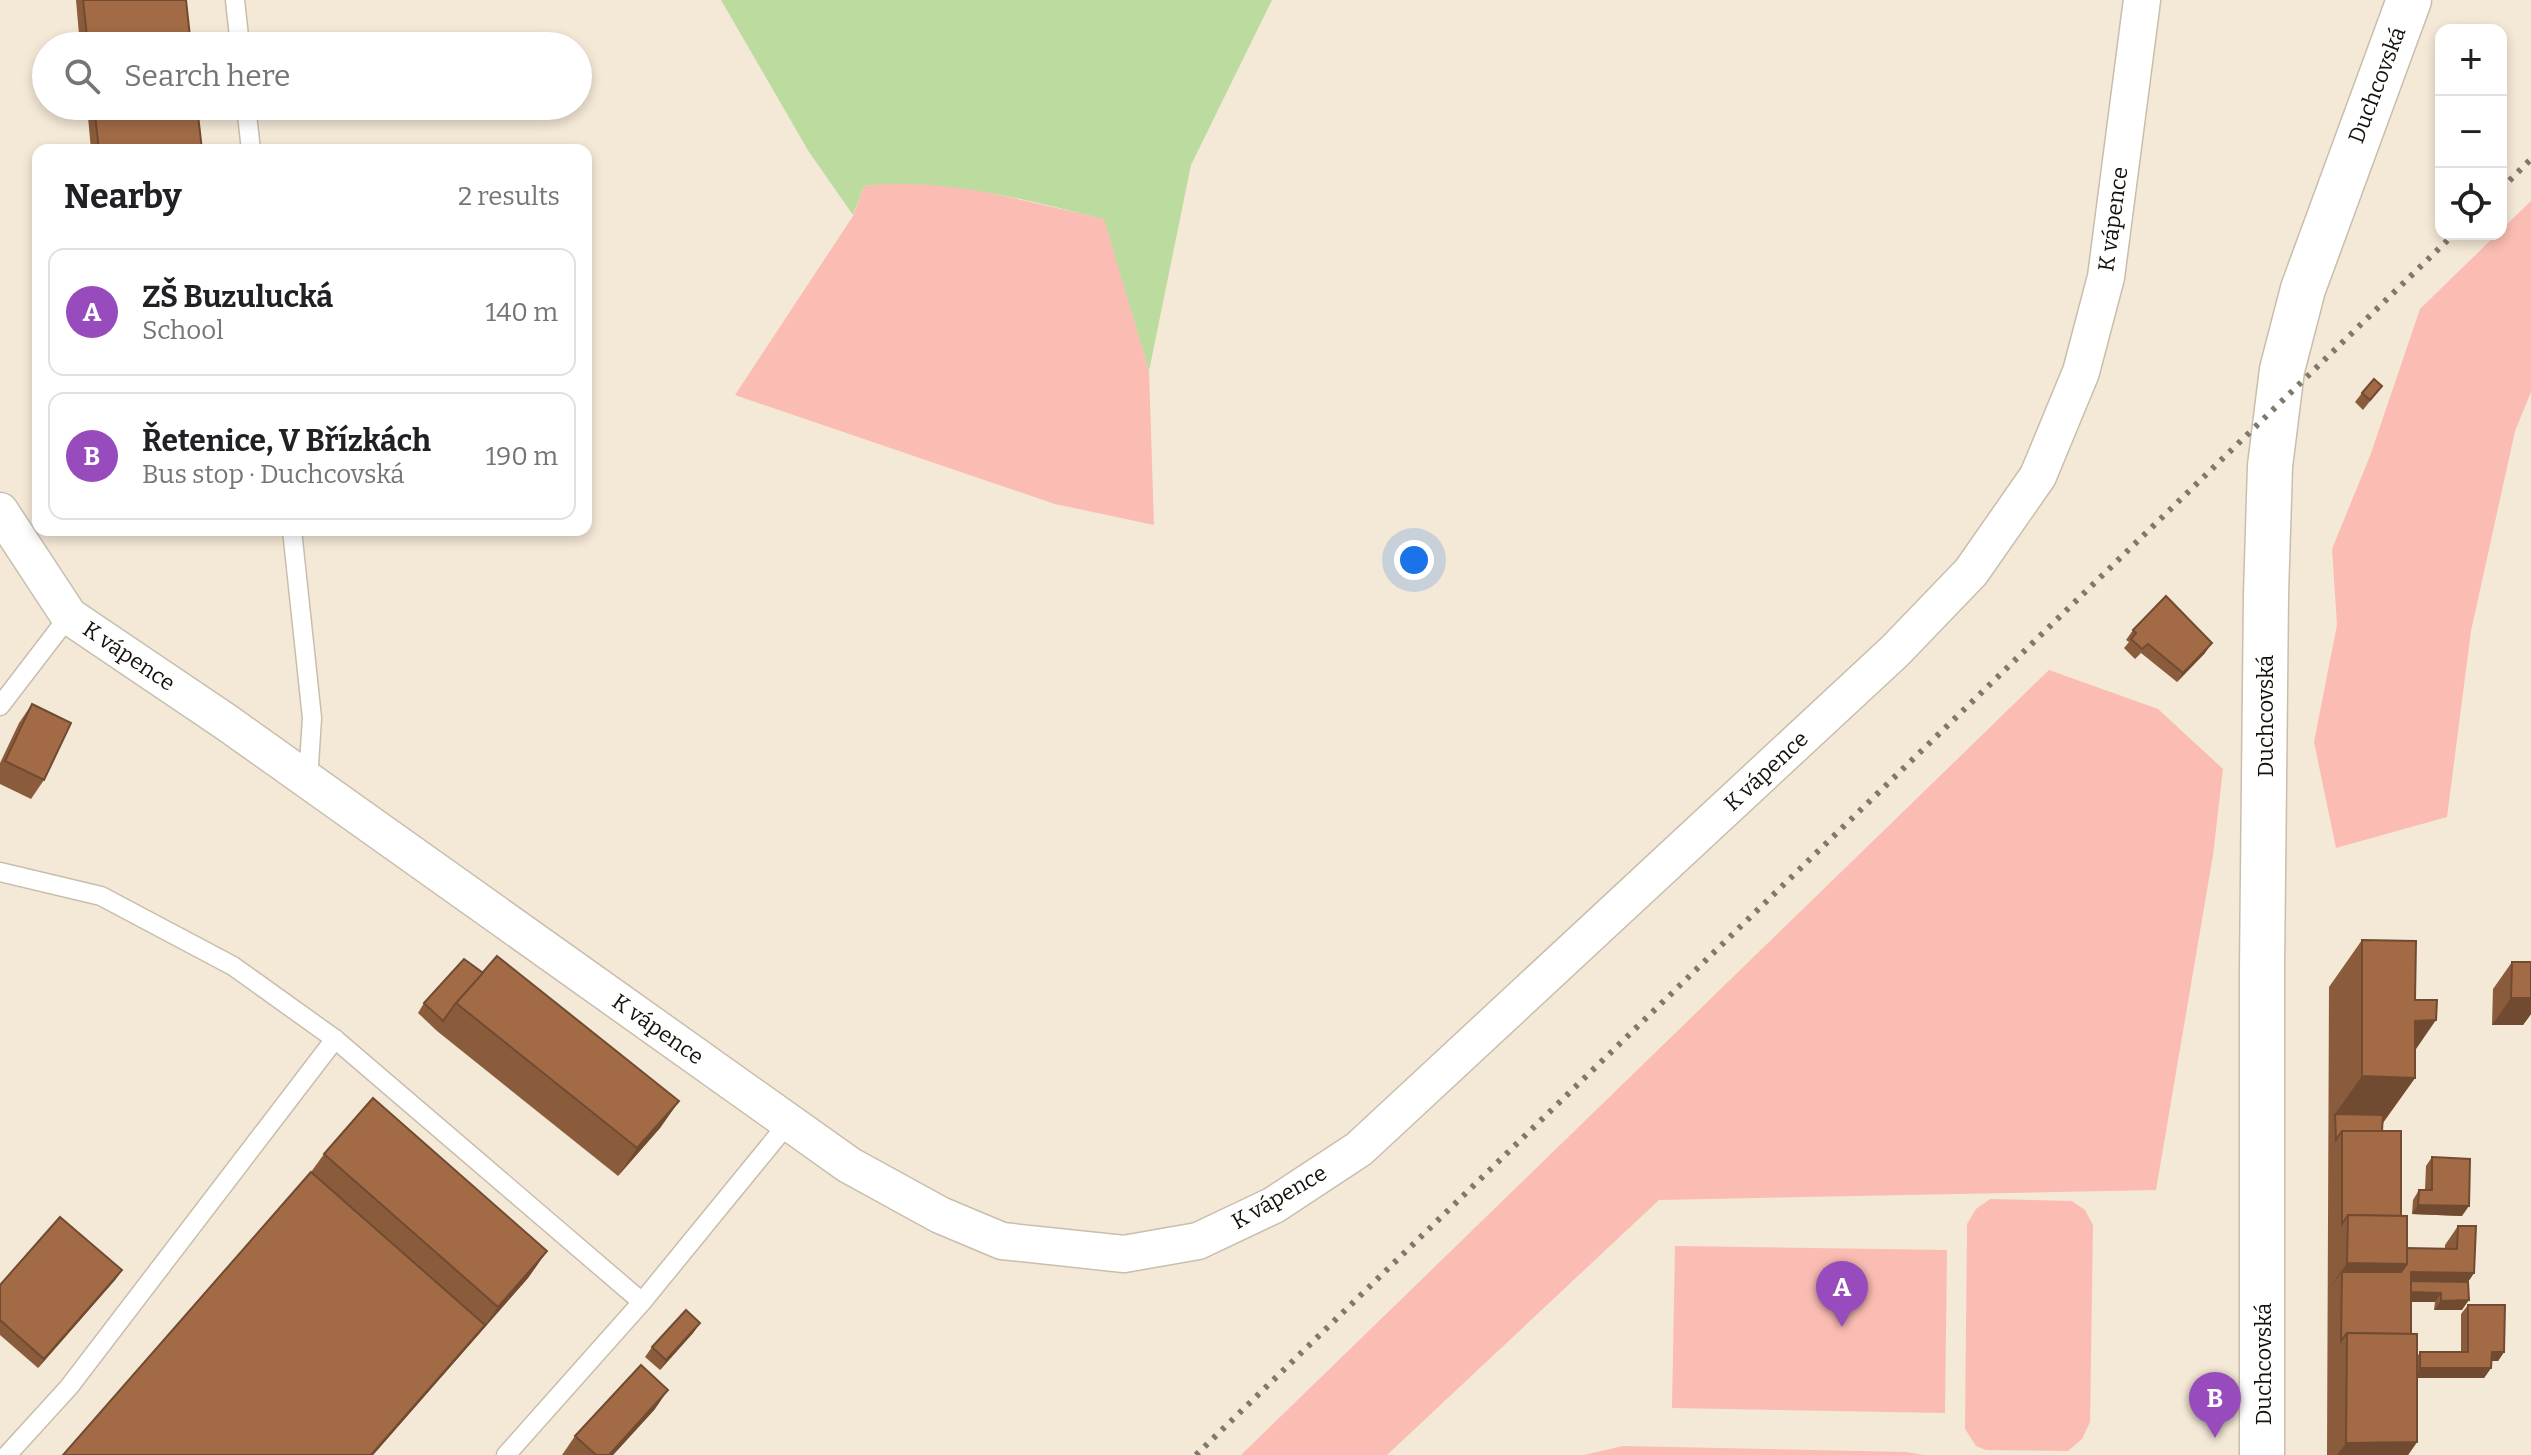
<!DOCTYPE html>
<meta charset="utf-8">
<style>
body{margin:0;font-family:Bitter,serif;background:#f6f6f6;color:#202124}
.controls{position:absolute;right:24px;top:24px;display:grid;overflow:hidden;border-radius:16px;box-shadow:0 4px 12px #0003}
.controls button{width:72px;height:72px;display:grid;place-items:center;padding:0;border:0;border-bottom:2px solid #e0e0e0;background:#fff;color:#202124;font:40px sans-serif}
.you{position:absolute;left:1414px;top:560px;width:28px;height:28px;margin:-20px;border:6px solid #fff;border-radius:50%;background:#1a73e8;box-shadow:0 0 0 12px #1a73e833}
.badge{display:grid;place-items:center;width:52px;height:52px;border-radius:50%;background:#974bbc;color:#fff;font-size:26px;font-weight:700}
.pin{position:absolute;translate:-50% -66px;filter:drop-shadow(0 2px 4px #0008)}
.pin::after{content:'';position:absolute;top:42px;width:28px;height:24px;background:inherit;clip-path:polygon(0 0,100% 0,50% 100%)}
.list{margin:0;padding:0;list-style:none}
h2{display:flex;justify-content:space-between;align-items:center;height:104px;margin:0;padding:0 32px;font-size:34px}
h2 small{font-size:26px;font-weight:400;color:#757577}
.list li{display:grid;grid-template-columns:52px 1fr auto;gap:24px;align-items:center;box-sizing:border-box;height:128px;margin:0 16px 16px;padding:0 16px;border:2px solid #e0e0e0;border-radius:16px}
.list b{display:block;font-size:30px;white-space:nowrap}
.list p{margin:0;font-size:26px;white-space:nowrap;color:#757577}
.list em{font-size:26px;font-style:normal;color:#757577}
.icon{flex:none;width:44px;height:44px;fill:none;stroke:currentColor;stroke-width:2;stroke-linecap:round;stroke-linejoin:round}
.map{position:relative;flex:none;width:2531px;height:1455px;overflow:hidden}
.search{position:absolute;background:#fff;box-shadow:0 4px 12px #0003;left:32px;top:32px;width:560px;height:88px;display:flex;align-items:center;gap:20px;box-sizing:border-box;padding:0 28px;border-radius:44px;color:#757577;font-size:30px}
.panel{position:absolute;background:#fff;box-shadow:0 4px 12px #0003;left:32px;top:144px;width:560px;height:392px;border-radius:16px}
.map>svg:first-child{display:block}
.green{fill:#fbbdb3}
.water{fill:#bcdc9f}
.lines{fill:none;stroke-linecap:round;stroke-linejoin:round}
.service-casing{stroke:#c9beac;stroke-width:21}
.minor-casing{stroke:#c9beac;stroke-width:39}
.secondary-casing{stroke:#c9beac;stroke-width:47}
.service{stroke:#fff;stroke-width:18}
.minor{stroke:#fff;stroke-width:36}
.secondary{stroke:#fff;stroke-width:44}
.rail{stroke:#80786d;stroke-width:6;stroke-dasharray:4 8;stroke-linecap:butt}
.wall{fill:#8b5c3c}
.shaded-wall{fill:#714b31}
.building{fill:#a26b46;stroke:#714b31;stroke-width:2}
.labels{text-anchor:middle;dominant-baseline:central;stroke-width:7;stroke-linejoin:round;paint-order:stroke}
.street-label{font-size:22px;fill:#15110b;stroke:#fff}
</style>
<div class="map">
<svg width="2531" height="1455" viewBox="0 0 2531 1455">
<rect width="100%" height="100%" fill="#f4e8d6"/>
<g class="green">
<polygon points="898,182 965,187 1105,219 1149,371 1154,525 1055,504 735,395 853,216 864,186"/>
<polygon points="2531,201 2531,392 2515,431 2471,631 2447,817 2336,848 2314,742 2337,625 2332,549 2370,456 2420,309 2497,234 2501,234 2501,230"/>
<polygon points="2049,670 2158,709 2223,769 2213,855 2156,1190 1659,1200 1387,1455 1241,1455"/>
<polygon points="1990,1199 2072,1201 2085,1210 2093,1225 2090,1422 2082,1439 2068,1451 1986,1450 1976,1446 1965,1429 1967,1224 1976,1209"/>
<polygon points="1675,1246 1947,1250 1945,1413 1672,1408"/>
<polygon points="1623,1446 1906,1452 1924,1455 1584,1455"/>
</g>
<path class="water" d="M721 0H1272L1191 165 1149 371 1104 219C1026 200 946 177 864 186L853 215 809 152Z"/>
<g class="lines">
<g class="service-casing">
<g id="service">
<polyline points="235,0 240,46"/>
<polyline points="246,106 251,150"/>
<polyline points="292,530 312,718 308,780"/>
<polyline points="0,706 69,616"/>
<polyline points="0,872 101,896 233,966 335,1039 642,1302 506,1455"/>
<polyline points="642,1302 789,1122"/>
<polyline points="7,1455 69,1387 335,1039"/>
</g>
</g>
<g class="minor-casing">
<polyline id="minor" points="0,511 69,616 226,722 849,1165 940,1215 1002,1241 1124,1254 1198,1241 1274,1205 1359,1149 1895,651 1971,572 2038,476 2081,372 2106,277 2142,0"/>
</g>
<g class="secondary-casing">
<polyline id="secondary" points="2262,1455 2262,969 2266,594 2270,466 2282,370 2303,289 2409,0"/>
</g>
<use href="#service" class="service"/>
<use href="#minor" class="minor"/>
<use href="#secondary" class="secondary"/>
<g class="rail">
<polyline points="2501,189 2531,159"/>
<polyline points="1196,1455 2454,234"/>
</g>
</g>
<g class="wall">
<polygon points="76,0 186,0 191,46 80,46"/>
<polygon points="87,106 197,106 202,150 91,150"/>
<polygon points="2382,386 2363,410 2355,402 2362,393"/>
<polygon points="2133,630 2205,653 2177,682 2141,653 2135,659 2124,648 2129,642 2126,640"/>
<polygon points="32,704 44,780 31,799 0,784 0,763 19,723"/>
<polygon points="2362,940 2415,1051 2415,1078 2383,1123 2382,1131 2407,1248 2445,1249 2445,1245 2458,1226 2474,1273 2468,1282 2462,1310 2434,1310 2435,1302 2411,1302 2411,1334 2417,1357 2420,1352 2461,1352 2461,1314 2468,1305 2504,1352 2498,1361 2491,1361 2491,1368 2484,1378 2417,1378 2417,1442 2408,1455 2327,1455 2329,987"/>
<polygon points="2512,962 2531,962 2531,1014 2523,1025 2492,1025 2493,989"/>
<polygon points="483,973 679,1101 660,1128 618,1176 437,1031 418,1013 424,1003"/>
<polygon points="324,1154 547,1251 528,1278 373,1455 311,1172"/>
<polygon points="2432,1157 2462,1216 2412,1214 2413,1200 2419,1190 2425,1190 2426,1166"/>
<polygon points="122,1270 115,1280 38,1368 0,1335 0,1285"/>
<polygon points="700,1323 693,1333 660,1370 645,1357 652,1347"/>
<polygon points="655,1409 613,1455 562,1455 575,1436"/>
</g>
<g class="shaded-wall">
<polygon points="2212,643 2205,653 2177,682 2183,673"/>
<polygon points="2511,998 2531,998 2531,1014 2523,1025 2492,1025"/>
<polygon points="2436,1020 2403,1068 2415,1021"/>
<polygon points="2362,1076 2415,1078 2381,1125 2335,1114"/>
<polygon points="679,1101 660,1128 618,1176 637,1148"/>
<polygon points="2418,1205 2469,1206 2462,1216 2412,1214"/>
<polygon points="547,1251 528,1278 373,1455 371,1455 485,1325 498,1307"/>
<polygon points="2347,1263 2407,1264 2388,1291 2342,1272 2328,1290"/>
<polygon points="122,1270 115,1280 38,1368 44,1359"/>
<polygon points="2411,1272 2474,1273 2461,1292 2405,1291"/>
<polygon points="2406,1292 2441,1293 2435,1302 2399,1302"/>
<polygon points="2469,1300 2462,1310 2434,1310 2441,1301"/>
<polygon points="700,1323 693,1333 660,1370 666,1360"/>
<polygon points="2492,1352 2504,1352 2498,1361 2485,1361"/>
<polygon points="2420,1368 2491,1368 2484,1378 2414,1378"/>
<polygon points="668,1390 655,1409 613,1455 609,1455"/>
<polygon points="2417,1442 2408,1455 2337,1455 2346,1443"/>
</g>
<g class="building">
<polygon points="83,0 186,0 191,46 88,46"/>
<polygon points="94,106 197,106 202,150 99,150"/>
<polygon points="2374,379 2382,386 2370,400 2362,393"/>
<polygon points="2166,596 2212,643 2183,673 2148,644 2142,649 2131,639 2136,633 2133,630"/>
<polygon points="32,704 71,723 44,780 5,761"/>
<polygon points="2362,940 2416,941 2415,1000 2437,1000 2436,1020 2415,1021 2415,1078 2362,1076"/>
<polygon points="497,956 679,1101 637,1148 456,1003"/>
<polygon points="464,959 483,973 456,1003 443,1021 424,1003"/>
<polygon points="2512,962 2531,962 2531,998 2511,998"/>
<polygon points="373,1098 547,1251 498,1307 324,1154"/>
<polygon points="2335,1114 2383,1115 2382,1131 2342,1131 2336,1140"/>
<polygon points="2342,1131 2401,1131 2401,1216 2348,1215 2342,1224"/>
<polygon points="2432,1157 2470,1159 2469,1206 2418,1205 2419,1190 2432,1190"/>
<polygon points="311,1172 485,1325 371,1455 63,1455"/>
<polygon points="2348,1215 2407,1216 2407,1264 2347,1263"/>
<polygon points="60,1217 122,1270 44,1359 0,1320 0,1285"/>
<polygon points="2458,1226 2476,1226 2474,1273 2411,1272 2411,1334 2347,1333 2341,1341 2342,1272 2401,1272 2407,1264 2407,1248 2457,1249"/>
<polygon points="2411,1281 2468,1282 2469,1300 2441,1301 2441,1293 2411,1292"/>
<polygon points="2468,1305 2505,1305 2504,1352 2492,1352 2491,1368 2420,1368 2420,1352 2468,1352"/>
<polygon points="686,1310 700,1323 666,1360 652,1347"/>
<polygon points="2347,1333 2417,1334 2417,1442 2346,1443"/>
<polygon points="641,1365 668,1390 609,1455 596,1455 575,1436"/>
</g>
<g class="labels">
<g class="street-label">
<text transform="translate(2377 85) rotate(-69)">Duchcovská</text>
<text transform="translate(2113 219) rotate(-82)">K vápence</text>
<text transform="translate(129 656) rotate(34)">K vápence</text>
<text transform="translate(2265 716) rotate(-90)">Duchcovská</text>
<text transform="translate(1766 771) rotate(-43)">K vápence</text>
<text transform="translate(658 1029) rotate(35)">K vápence</text>
<text transform="translate(1279 1197) rotate(-30)">K vápence</text>
<text transform="translate(2263 1364) rotate(-90)">Duchcovská</text>
</g>
</g>
</svg>
<div class="controls">
<button>+</button>
<button>−</button>
<button><svg class="icon" aria-label="locate" viewBox="0 0 24 24"><circle cx="12" cy="12" r="6"/><path d="M12 2v4M12 18v4M2 12h4M18 12h4"/></svg></button>
</div>
<div class="you"></div>
<div class="pin badge" style="left:1842px;top:1327px">A</div>
<div class="pin badge" style="left:2215px;top:1438px">B</div>
<div class="search"><svg class="icon" aria-label="search" viewBox="0 0 24 24"><circle cx="10" cy="10" r="6"/><path d="M15 15l6 6"/></svg>Search here</div>
<section class="panel">
<h2>Nearby<small>2 results</small></h2>
<ul class="list">
<li><span class="badge">A</span><div><b>ZŠ Buzulucká</b><p>School</p></div><em>140 m</em></li>
<li><span class="badge">B</span><div><b>Řetenice, V Břízkách</b><p>Bus stop · Duchcovská</p></div><em>190 m</em></li>
</ul>
</section>
</div>
